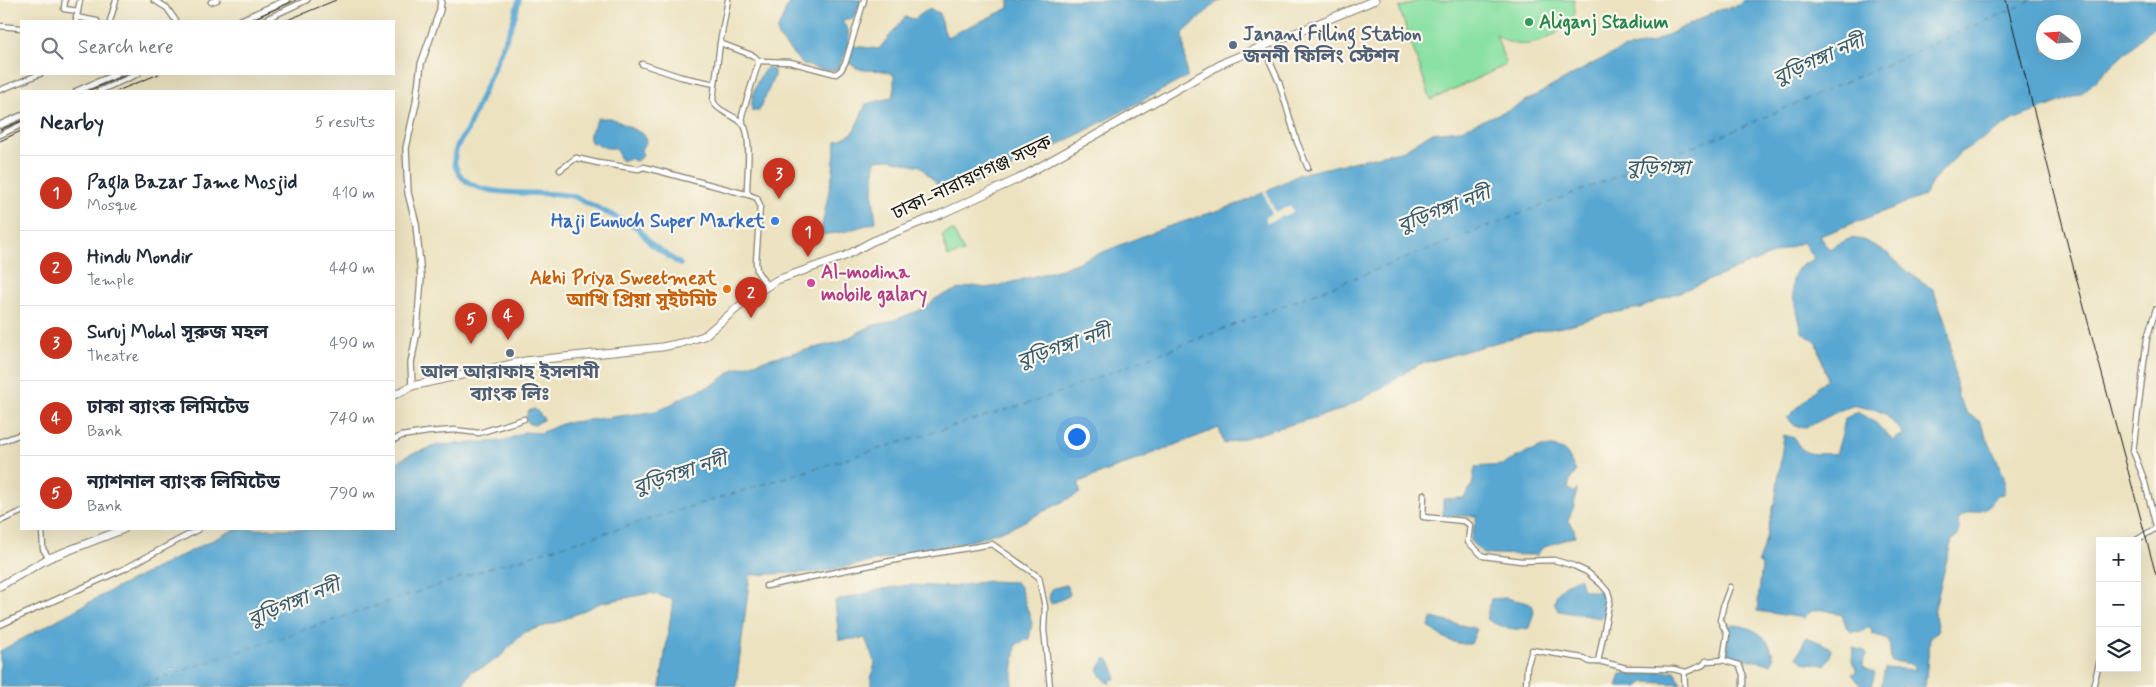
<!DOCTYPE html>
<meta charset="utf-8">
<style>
body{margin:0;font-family:Mynerve,"Noto Sans Bengali",sans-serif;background:#f6f6f7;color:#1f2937}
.controls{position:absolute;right:15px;bottom:15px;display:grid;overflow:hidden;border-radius:0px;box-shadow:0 5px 20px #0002}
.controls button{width:45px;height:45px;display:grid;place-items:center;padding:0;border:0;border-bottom:1px solid #e0e1e3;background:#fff;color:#1f2937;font:25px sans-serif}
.compass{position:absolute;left:2036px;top:15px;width:45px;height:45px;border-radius:50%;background:#fff;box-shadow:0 5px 20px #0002;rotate:287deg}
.you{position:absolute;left:1076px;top:436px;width:18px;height:18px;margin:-12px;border:4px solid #fff;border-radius:50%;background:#1a73e8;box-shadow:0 0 0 8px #1a73e833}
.badge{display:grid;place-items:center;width:32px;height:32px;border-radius:50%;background:#c8321e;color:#fff;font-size:16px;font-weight:700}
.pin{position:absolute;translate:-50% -41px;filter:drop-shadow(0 1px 2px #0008)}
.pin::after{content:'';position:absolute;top:26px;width:18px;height:15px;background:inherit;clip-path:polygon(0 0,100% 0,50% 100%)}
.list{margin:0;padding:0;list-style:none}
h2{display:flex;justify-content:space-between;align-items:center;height:65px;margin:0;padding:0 20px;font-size:21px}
h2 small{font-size:16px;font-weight:400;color:#747a83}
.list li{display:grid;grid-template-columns:32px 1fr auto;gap:15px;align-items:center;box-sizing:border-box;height:75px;padding:0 20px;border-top:1px solid #e0e1e3}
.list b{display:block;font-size:19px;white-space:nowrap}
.list p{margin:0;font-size:16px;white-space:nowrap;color:#747a83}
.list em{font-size:16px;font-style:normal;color:#747a83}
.icon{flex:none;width:28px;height:28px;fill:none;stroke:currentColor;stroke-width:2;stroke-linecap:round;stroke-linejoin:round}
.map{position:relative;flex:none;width:2156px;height:687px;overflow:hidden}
.search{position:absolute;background:#fff;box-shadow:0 5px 20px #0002;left:20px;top:20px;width:375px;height:55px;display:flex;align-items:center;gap:12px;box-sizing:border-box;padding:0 18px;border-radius:0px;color:#747a83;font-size:19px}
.panel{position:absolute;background:#fff;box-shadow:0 5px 20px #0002;left:20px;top:90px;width:375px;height:440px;border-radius:0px}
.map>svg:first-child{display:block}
.green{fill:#8ae1a4;stroke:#537e60}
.water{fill:#58a7d2;stroke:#3a6277;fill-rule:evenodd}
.pier{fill:#ece2c0}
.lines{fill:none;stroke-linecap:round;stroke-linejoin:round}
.canal{stroke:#58a7d2;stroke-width:5.5}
.ferry{stroke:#375b6e;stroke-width:1;stroke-dasharray:6 5;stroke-linecap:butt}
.minor-casing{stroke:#847f6e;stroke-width:7}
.tertiary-casing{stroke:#847f6e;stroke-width:8}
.trunk-casing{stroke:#847f6e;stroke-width:9}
.minor{stroke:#fff;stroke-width:4.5}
.tertiary{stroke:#fff;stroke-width:5.5}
.trunk{stroke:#fff;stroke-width:7}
.rail{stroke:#1c1c1c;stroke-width:1}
.leisure-dot{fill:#2e9e5b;stroke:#fbf7ec;stroke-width:2}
.service-dot{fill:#5c6f8a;stroke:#fbf7ec;stroke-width:2}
.shop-dot{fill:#3f7fe0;stroke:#fbf7ec;stroke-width:2}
.hotel-dot{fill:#d1479c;stroke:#fbf7ec;stroke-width:2}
.food-dot{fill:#e8710a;stroke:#fbf7ec;stroke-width:2}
.labels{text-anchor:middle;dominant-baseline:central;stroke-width:4.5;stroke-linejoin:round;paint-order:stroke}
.leisure-label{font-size:19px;font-weight:bold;fill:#27864d;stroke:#fbf7ec;text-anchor:start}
.service-label{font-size:19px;font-weight:bold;fill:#4e5e75;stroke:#fbf7ec;text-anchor:start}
.street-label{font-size:19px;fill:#1c1c1c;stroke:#fbf7ec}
.shop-label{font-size:19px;font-weight:bold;fill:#366cbe;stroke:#fbf7ec;text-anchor:end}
.hotel-label{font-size:19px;font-weight:bold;fill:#b23c85;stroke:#fbf7ec;text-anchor:start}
.food-label{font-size:19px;font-weight:bold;fill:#c56008;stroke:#fbf7ec;text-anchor:end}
.water-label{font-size:20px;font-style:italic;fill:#375b6e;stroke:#fbf7ec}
</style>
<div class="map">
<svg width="2156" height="687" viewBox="0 0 2156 687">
<rect width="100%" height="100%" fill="#fbf7ec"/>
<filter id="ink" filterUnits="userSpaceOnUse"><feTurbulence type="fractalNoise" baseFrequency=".02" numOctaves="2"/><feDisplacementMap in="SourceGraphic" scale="10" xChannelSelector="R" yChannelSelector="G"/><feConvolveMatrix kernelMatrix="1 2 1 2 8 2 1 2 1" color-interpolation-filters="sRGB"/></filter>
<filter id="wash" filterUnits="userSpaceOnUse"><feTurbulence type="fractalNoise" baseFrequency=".0096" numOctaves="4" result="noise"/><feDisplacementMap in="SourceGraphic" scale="20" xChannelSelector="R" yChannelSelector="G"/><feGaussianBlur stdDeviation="1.12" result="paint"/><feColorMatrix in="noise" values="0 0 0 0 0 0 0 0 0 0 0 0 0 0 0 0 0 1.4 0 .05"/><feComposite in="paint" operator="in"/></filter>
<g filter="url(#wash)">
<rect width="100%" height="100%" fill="#ece2c0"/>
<g class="green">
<path d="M1420 0H1574C1574 5 1576 11 1574 16 1571 23 1564 28 1557 33 1538 45 1514 51 1496 34L1506 65 1431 100 1399 8Z"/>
<polygon points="953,230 964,252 948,257 942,235"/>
</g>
<g class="water">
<path d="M790 0H861L854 18 846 19 842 21C844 25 848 28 848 31 852 45 843 60 836 70H823L802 64 778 37 777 31Z"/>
<path d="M1009 0H1223L1216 3 1183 33 1187 77 1028 161 946 194 920 166 891 159 875 160 873 196 876 222 844 232 820 235 833 171 836 141 853 133 866 104 891 98 894 92V75C877 65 864 77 848 62L853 46 879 49 905 17 915 19 928 9 940 13 942 26 947 37 1009 8Z"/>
<path d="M1743 0H2156V27L2149 31 2081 94 2015 119 1961 152 1934 179 1924 196 1820 236 1829 249 1851 238 1863 240 1885 251 1909 273 1933 289 1948 329 1958 397 1967 413 1980 422 2004 476V494L1997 495C1984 519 1971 505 1958 520L1959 530 1956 537 1952 539 1934 612 1938 631 1930 638 1925 687H1881L1885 668 1916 670 1912 664 1891 661 1889 641 1872 633 1870 626 1863 631 1851 632 1846 626 1842 615C1827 611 1815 604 1804 618L1757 611 1762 566 1758 562 1765 542 1776 495 1784 435 1794 438C1806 460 1815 452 1836 454L1842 434 1844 419 1857 412 1875 422 1893 441 1898 436H1902L1903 433 1885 414 1876 410 1851 405 1807 427 1795 426 1787 418 1827 378 1817 343 1801 331C1800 312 1784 287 1798 269 1801 265 1809 262 1814 259L1803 242 1640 308 1607 314 1563 327 1537 331 1417 365 1375 392 1341 410 1224 444 1219 428 1079 482 1080 493 1015 526 975 540 821 572 750 575 736 687H660L673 600 651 593 600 603 561 621 525 632 502 655 484 667 471 671 461 687H0V651L110 591 235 529H394V464L409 455 438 445 504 441 524 432 540 433 564 423 652 412 668 406 685 396 714 384 735 369 771 358 840 342 871 326 889 322 923 309 936 298 956 290 973 286 986 288 1002 285 1061 269 1155 231 1244 202 1300 174 1404 150 1431 133 1459 130 1515 107 1594 63 1622 49 1651 43 1716 11 1739 5ZM2044 22H2074V52H2044Z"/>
<path d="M768 67 774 70V77L759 111H752C749 100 758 74 768 67Z"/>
<polygon points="598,118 611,118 645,135 646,143 641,149 643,156 636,161 629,158 622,161 615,148 606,148 591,142 589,136"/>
<polygon points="535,409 544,419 535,425 529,424 526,418 528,411"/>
<path d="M1542 447C1567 446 1567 453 1576 472L1570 480 1568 489 1574 492 1577 489 1574 506 1568 520 1574 528 1575 536 1542 548 1537 555 1483 554 1470 541 1477 516H1443V499L1463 498 1472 486 1475 467 1503 465 1519 456Z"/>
<path d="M1580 578 1582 589 1589 591H1600L1605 597V614L1600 618 1559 611C1546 598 1567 580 1580 578Z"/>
<polygon points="988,581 1016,582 1020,587 1032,623 1029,639 1016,644 1012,687 871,687 871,678 875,663 865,638 839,640 835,601 882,589 910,585 951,587"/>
<polygon points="1066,585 1070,593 1069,596 1051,604 1049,598 1051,589"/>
<path d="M1506 598 1532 604 1534 612 1529 628C1516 632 1498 626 1486 619L1491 599Z"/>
<path d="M1432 618 1477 629 1471 644C1454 645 1442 638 1429 627Z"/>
<path d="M1731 625C1749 625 1767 634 1772 652 1774 657 1774 659 1771 664L1728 655 1726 627Z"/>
<polygon points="1806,637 1822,643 1831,649 1830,657 1825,665 1802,662 1797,657"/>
<polygon points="1853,648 1865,651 1867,655 1864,658 1863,667 1875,673 1871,687 1862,687 1852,674 1856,672 1856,668 1852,662"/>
<path d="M1105 659H1108C1112 664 1116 672 1115 679H1111L1110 684 1102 677 1098 669Z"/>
<polygon points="1675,671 1681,684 1645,682 1637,687 1617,687 1621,674 1634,672"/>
</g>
<polygon class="pier" points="1266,190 1275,212 1291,206 1293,212 1267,223 1265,217 1272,214 1263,191"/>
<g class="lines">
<path class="canal" d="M519 0 513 22 466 133C458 142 451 156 456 168 471 205 545 187 575 197L638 228 651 244 680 264"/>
<polyline class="ferry" points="133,687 474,573 1045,398 1726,134 2034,0"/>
</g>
</g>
<g filter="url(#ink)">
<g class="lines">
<g class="minor-casing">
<g id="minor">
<polyline points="65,0 64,9 78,11"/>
<polyline points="154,0 167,8 176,21"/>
<path d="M728 0 720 43 713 100C716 112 736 115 743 124 752 134 747 177 747 191L749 195 757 198 760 206 756 262 757 271 767 286"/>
<polyline points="211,2 217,0"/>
<polyline points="76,17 97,21"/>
<polyline points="76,21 80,0"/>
<polyline points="110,21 116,0"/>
<polyline points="262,21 307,0"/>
<polyline points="0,26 21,28"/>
<polyline points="720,43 754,56 759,61 790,62 836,74 841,70 846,61 864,0"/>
<polyline points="1263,46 1279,82 1297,142 1308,168"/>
<polyline points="642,64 681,77 715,84"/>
<polyline points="0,90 40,74"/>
<polyline points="99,91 138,74"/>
<polyline points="743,123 742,115 759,61"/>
<polyline points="0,135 21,125"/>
<polyline points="560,170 576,158 598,163 639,169 644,167 749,195"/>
<polyline points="2156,309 2147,338 2133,451 2144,479 2156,526"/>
<polyline points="394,440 401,436 428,432 454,430 479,433 524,419"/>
<polyline points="0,442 21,434"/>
<polyline points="1424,494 1423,517 1464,521 1470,525 1468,542 1483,556 1521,561 1554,560 1574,566 1587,572 1601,584 1608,592 1610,599 1598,662"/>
<polyline points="0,521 21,512"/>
<polyline points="42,529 43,549 49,558"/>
<polyline points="2135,541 2156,528"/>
<polyline points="766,586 901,559 992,544 1039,577 1045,607 1044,630 1050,687"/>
<polyline points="1730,587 1724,603 1720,620 1727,634 1723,660 1739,665 1743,674 1743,687"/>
<polyline points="0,625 124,569 199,529"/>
<polyline points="1684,672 1685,687"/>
<polyline points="1526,687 1527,667 1532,650 1583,658 1590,662 1603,662 1626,668 1673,669 1686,672 1703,665 1706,661 1723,660"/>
<polyline points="2093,687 2100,660"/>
</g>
</g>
<g class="tertiary-casing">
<g id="tertiary">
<polyline points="239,21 287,0"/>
<polyline points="77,91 117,74"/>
<polyline points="0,125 21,116"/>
<polyline points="412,386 411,363 417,331 421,277 416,224 408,193 406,148 416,103 421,64 440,10 441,0"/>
</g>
</g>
<g class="trunk-casing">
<g id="trunk">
<polyline points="394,395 412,386 525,361 662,347 681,343 704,336 749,298 777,280 845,256 873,241 941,214 1018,179 1225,62 1375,0"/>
<polyline points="0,586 49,558 124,529"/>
</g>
</g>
<use href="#minor" class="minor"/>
<use href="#tertiary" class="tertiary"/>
<use href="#trunk" class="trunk"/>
<g class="rail">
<polyline points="2006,0 2073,266 2156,575"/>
<polyline points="248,21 296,0"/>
<polyline points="285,21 336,0"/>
<polyline points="88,91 128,74"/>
<polyline points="117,91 159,74"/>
<polyline points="0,130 21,121"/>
<polyline points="0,141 21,131"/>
</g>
</g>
</g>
<circle class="leisure-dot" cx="1529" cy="22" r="5"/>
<g class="service-dot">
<circle cx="1233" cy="45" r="5"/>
<circle cx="510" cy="353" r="5"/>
</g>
<circle class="shop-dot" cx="775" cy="221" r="5"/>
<circle class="hotel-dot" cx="811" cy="283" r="5"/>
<circle class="food-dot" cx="727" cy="289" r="5"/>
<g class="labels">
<g class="leisure-label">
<text x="1539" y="22">Aliganj Stadium</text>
</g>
<g class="service-label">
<text x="1243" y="34">Janani Filling Station<tspan x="1243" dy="22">জননী ফিলিং স্টেশন</tspan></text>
<text x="510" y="372" text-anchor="middle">আল আরাফাহ ইসলামী<tspan x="510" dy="22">ব্যাংক লিঃ</tspan></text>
</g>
<g class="street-label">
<text transform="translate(972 178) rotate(-25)">ঢাকা-নারায়ণগঞ্জ সড়ক</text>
</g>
<g class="shop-label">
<text x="765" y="221">Haji Eunuch Super Market</text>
</g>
<g class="hotel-label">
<text x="821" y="272">Al-modina<tspan x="821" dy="22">mobile galary</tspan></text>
</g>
<g class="food-label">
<text x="717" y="278">Akhi Priya Sweetmeat<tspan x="717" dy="22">আখি প্রিয়া সুইটমিট</tspan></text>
</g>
<g class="water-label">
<text transform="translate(1819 60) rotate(-24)">বুড়িগঙ্গা নদী</text>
<text x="1658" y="168">বুড়িগঙ্গা</text>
<text transform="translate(1444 210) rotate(-21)">বুড়িগঙ্গা নদী</text>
<text transform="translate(1064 347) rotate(-19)">বুড়িগঙ্গা নদী</text>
<text transform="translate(680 474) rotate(-18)">বুড়িগঙ্গা নদী</text>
<text transform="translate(294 603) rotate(-22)">বুড়িগঙ্গা নদী</text>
</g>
</g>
</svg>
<div class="controls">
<button>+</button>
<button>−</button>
<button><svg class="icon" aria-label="layers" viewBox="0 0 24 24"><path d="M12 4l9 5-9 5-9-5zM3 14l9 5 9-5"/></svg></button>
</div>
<svg class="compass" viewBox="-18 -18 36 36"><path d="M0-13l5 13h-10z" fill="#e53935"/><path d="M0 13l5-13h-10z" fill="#747a83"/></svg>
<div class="you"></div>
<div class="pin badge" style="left:808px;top:257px">1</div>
<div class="pin badge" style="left:751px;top:318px">2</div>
<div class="pin badge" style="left:779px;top:199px">3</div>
<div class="pin badge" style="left:508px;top:340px">4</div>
<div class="pin badge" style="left:471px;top:344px">5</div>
<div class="search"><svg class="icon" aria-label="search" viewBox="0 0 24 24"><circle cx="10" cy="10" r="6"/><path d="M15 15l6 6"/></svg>Search here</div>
<section class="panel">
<h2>Nearby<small>5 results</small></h2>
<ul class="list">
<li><span class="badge">1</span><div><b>Pagla Bazar Jame Mosjid</b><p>Mosque</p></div><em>410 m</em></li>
<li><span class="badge">2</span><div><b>Hindu Mondir</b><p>Temple</p></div><em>440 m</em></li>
<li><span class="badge">3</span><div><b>Suruj Mohol সূরুজ মহল</b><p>Theatre</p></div><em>490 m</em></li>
<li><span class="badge">4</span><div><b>ঢাকা ব্যাংক লিমিটেড</b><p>Bank</p></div><em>740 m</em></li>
<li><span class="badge">5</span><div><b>ন্যাশনাল ব্যাংক লিমিটেড</b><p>Bank</p></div><em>790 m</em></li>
</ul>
</section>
</div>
